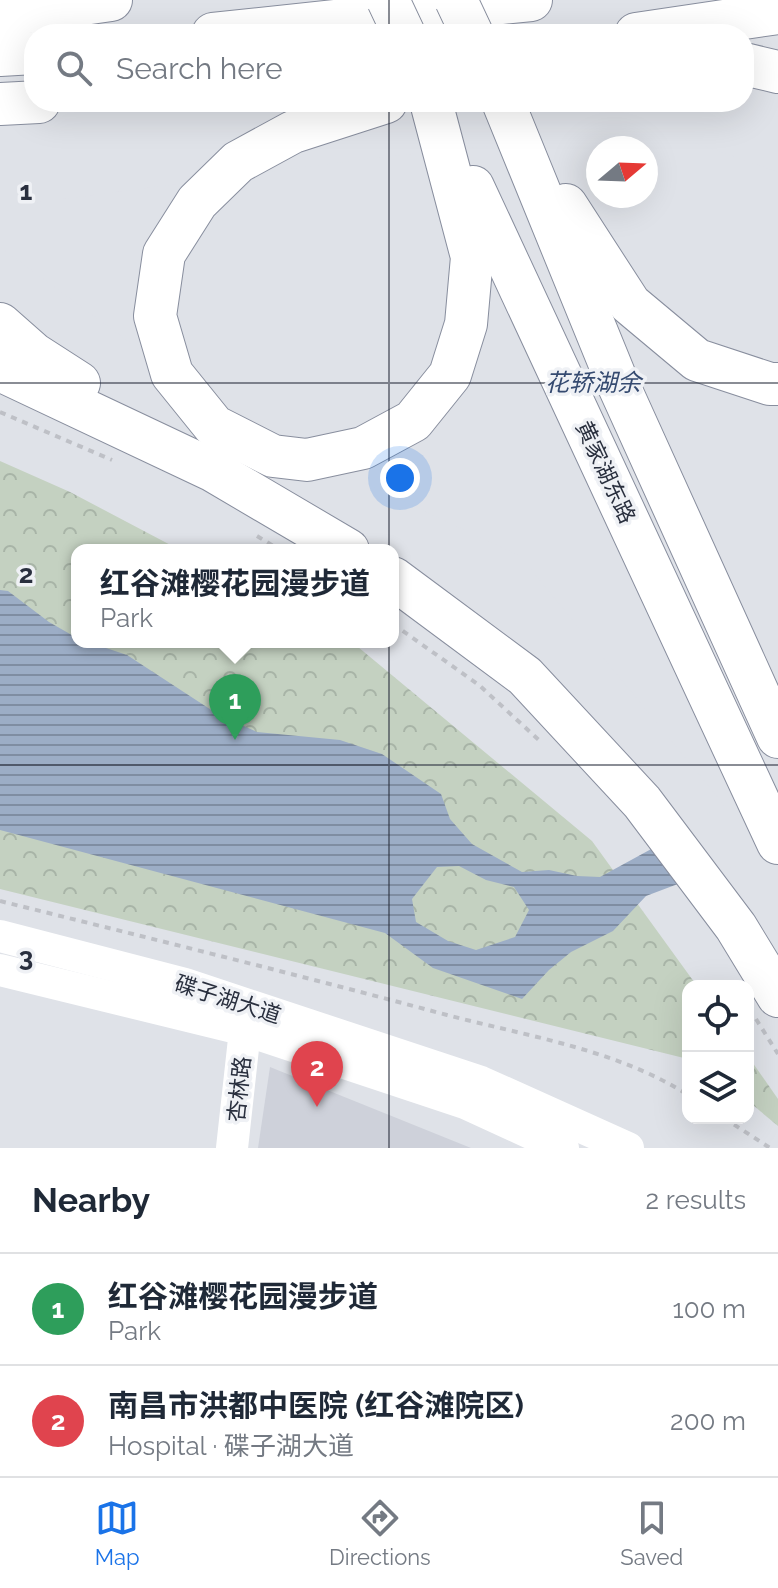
<!DOCTYPE html>
<meta charset="utf-8">
<style>
body{margin:0;font-family:Raleway,"Noto Sans SC",sans-serif;background:#f2f2f3;color:#1f2937}
.controls{position:absolute;right:24px;bottom:24px;display:grid;overflow:hidden;border-radius:16px;box-shadow:0 8px 32px #0002}
.controls button{width:72px;height:72px;display:grid;place-items:center;padding:0;border:0;border-bottom:2px solid #e0e1e3;background:#fff;color:#1f2937;font:40px sans-serif}
.compass{position:absolute;left:586px;top:136px;width:72px;height:72px;border-radius:50%;background:#fff;box-shadow:0 8px 32px #0002;rotate:71deg}
.you{position:absolute;left:400px;top:478px;width:28px;height:28px;margin:-20px;border:6px solid #fff;border-radius:50%;background:#1a73e8;box-shadow:0 0 0 12px #1a73e833}
.badge{display:grid;place-items:center;width:52px;height:52px;border-radius:50%;background:#1a73e8;color:#fff;font-size:26px;font-weight:700}
.pin{position:absolute;translate:-50% -66px;filter:drop-shadow(0 2px 4px #0008)}
.pin::after{content:'';position:absolute;top:42px;width:28px;height:24px;background:inherit;clip-path:polygon(0 0,100% 0,50% 100%)}
.popup{position:absolute;left:71px;top:544px;width:328px;height:104px;box-sizing:border-box;display:grid;place-content:center;border-radius:16px;background:#fff;filter:drop-shadow(0 2px 6px #0005);font-size:26px;white-space:nowrap;color:#747a83}
.popup b{font-size:30px;color:#1f2937}
.popup::after{content:'';position:absolute;left:50%;top:100%;margin-left:-16px;border:16px solid transparent;border-top-color:#fff}
.list{margin:0;padding:0;list-style:none}
h2{display:flex;justify-content:space-between;align-items:center;height:104px;margin:0;padding:0 32px;font-size:34px}
h2 small{font-size:26px;font-weight:400;color:#747a83}
.list li{display:grid;grid-template-columns:52px 1fr auto;gap:24px;align-items:center;box-sizing:border-box;height:112px;padding:0 32px;border-top:2px solid #e0e1e3}
.list b{display:block;font-size:30px;white-space:nowrap}
.list p{margin:0;font-size:26px;white-space:nowrap;color:#747a83}
.list em{font-size:26px;font-style:normal;color:#747a83}
.icon{flex:none;width:44px;height:44px;fill:none;stroke:currentColor;stroke-width:2;stroke-linecap:round;stroke-linejoin:round}
.map{position:relative;flex:none;width:778px;height:1148px;overflow:hidden}
.search{position:absolute;background:#fff;box-shadow:0 8px 32px #0002;left:24px;right:24px;top:24px;height:88px;display:flex;align-items:center;gap:20px;box-sizing:border-box;padding:0 28px;border-radius:32px;color:#747a83;font-size:30px}
.sheet{height:328px;background:#fff}
nav{display:flex;justify-content:space-around;align-items:center;box-sizing:border-box;height:112px;border-top:2px solid #e0e1e3;background:#fff;font-size:22px;color:#747a83}
nav a{display:grid;justify-items:center;gap:4px}
nav .on{color:#1a73e8}
.map>svg:first-child{display:block}
.built{fill:#ced1da}
.park{fill:url(#park-crowns)}
.water{fill:url(#water-rules);fill-rule:evenodd}
.pier{fill:#dfe2e8;fill-rule:evenodd}
.lines{fill:none;stroke-linecap:round;stroke-linejoin:round}
.highway-casing{stroke:#888e9e;stroke-width:44}
.path{stroke:#bec0c6;stroke-width:4;stroke-dasharray:6 6;stroke-linecap:butt}
.secondary{stroke:#fff;stroke-width:32}
.highway{stroke:#fff;stroke-width:42}
.highway-bridge-casing{stroke:#888e9e;stroke-width:44;stroke-linecap:butt}
.highway-bridge{stroke:#fff;stroke-width:42}
.grid{fill:none;stroke:#292f3e;stroke-width:2;stroke-opacity:0.55}
.labels{text-anchor:middle;dominant-baseline:central;stroke-width:7;stroke-linejoin:round;paint-order:stroke}
.street-label{font-size:22px;fill:#292f3e;stroke:#eff1f5}
.water-label{font-size:24px;font-style:italic;fill:#354a70;stroke:#eff1f5}
.grid-label{font-size:26px;text-anchor:middle;font-weight:bold;fill:#292f3e;stroke:#eff1f5;stroke-width:7;stroke-linejoin:round;paint-order:stroke}
</style>
<div class="map">
<svg width="778" height="1148" viewBox="0 0 778 1148">
<defs>
<pattern id="park-crowns" width="20" height="18" patternUnits="userSpaceOnUse" patternTransform="scale(2)"><rect width="20" height="18" fill="#c4d1c1"/><path d="M2 6a3 3 0 1 1 6 0M12 15a3 3 0 1 1 6 0" fill="none" stroke="#a8b4a7"/></pattern>
<pattern id="water-rules" width="6" height="5" patternUnits="userSpaceOnUse" patternTransform="scale(2)"><rect width="6" height="5" fill="#9cadc6"/><path d="M0 2.5h6" fill="none" stroke="#7f8da2"/></pattern>
</defs>
<rect width="100%" height="100%" fill="#dfe2e8"/>
<polygon class="built" points="270,1067 471,1148 258,1148"/>
<g class="park">
<polygon points="0,461 70,492 180,550 77,550 77,642 352,642 592,841 697,986 688,986 688,1059 0,889"/>
<polygon points="748,1056 778,1099 778,1126 748,1101"/>
</g>
<path class="water" d="M655 133 765 851 646 896 613 931 571 952 549 970 522 999 433 968 385 933 0 830V590L8 591 49 622 77 638V642H88L127 655 219 715 257 732 340 740 382 754 441 794 450 819 472 844 522 872 549 870 577 876 600 877 730 806 522 553 0 228ZM598 148H646V196H598ZM459 866 486 880 514 887 529 910 515 937 476 950 448 941 416 922 412 899 437 867Z"/>
<path class="pier" d="M655 129 778 172V871L764 855 681 887 652 844 724 805 520 556 245 427 0 247V220L10 206 373 158ZM598 148H646V196H598Z"/>
<g class="lines">
<g class="highway-casing">
<g id="highway">
<polyline points="0,16 111,0"/>
<polyline points="213,34 531,0"/>
<polyline points="636,34 778,13"/>
<polyline points="0,55 34,53"/>
<polyline points="744,64 778,72"/>
<polyline points="386,102 293,132 238,162 197,202 164,254 155,316 172,374 214,426 273,456 307,460 363,448 413,421 450,375 466,324 472,257 431,102"/>
<polyline points="503,102 618,384 778,737"/>
<polyline points="0,104 39,102"/>
<polyline points="473,187 778,843"/>
<polyline points="566,205 630,304 697,360 770,384 778,384"/>
<polyline points="0,324 34,354 79,383"/>
<polyline points="0,370 212,470 348,550"/>
<polyline points="393,578 525,676 642,802 736,927 778,996"/>
</g>
</g>
<g class="path">
<polyline points="0,412 112,460"/>
<polyline points="257,536 280,550"/>
<polyline points="393,624 479,685 541,742"/>
<path d="M0 901C149 938 299 975 447 1015 527 1036 618 1050 688 1095"/>
<polyline points="756,1019 778,1054"/>
<polyline points="724,1118 770,1148"/>
</g>
<g class="secondary">
<polyline points="0,936 185,984 481,1082 628,1148"/>
<polyline points="0,970 245,1030 465,1103 563,1148"/>
<polyline points="232,1148 245,1030"/>
</g>
<use href="#highway" class="highway"/>
<g class="highway-bridge-casing">
<g id="highway-bridge">
<polyline points="388,0 404,34"/>
<polyline points="456,0 472,34"/>
</g>
</g>
<use href="#highway-bridge" class="highway-bridge"/>
</g>
<path class="grid" d="M389 0V34M389 102V1148M0 383H778M0 765H778"/>
<g class="labels">
<g class="street-label">
<text transform="translate(606 472) rotate(65)">黄家湖东路</text>
<text transform="translate(228 999) rotate(18)">碟子湖大道</text>
<text transform="translate(239 1089) rotate(-84)">杏林路</text>
</g>
<g class="water-label">
<text x="593" y="382">花轿湖余</text>
</g>
</g>
<g class="grid-label">
<text x="26" y="200">1</text>
<text x="26" y="583">2</text>
<text x="26" y="966">3</text>
</g>
</svg>
<div class="controls">
<button><svg class="icon" aria-label="locate" viewBox="0 0 24 24"><circle cx="12" cy="12" r="6"/><path d="M12 2v4M12 18v4M2 12h4M18 12h4"/></svg></button>
<button><svg class="icon" aria-label="layers" viewBox="0 0 24 24"><path d="M12 4l9 5-9 5-9-5zM3 14l9 5 9-5"/></svg></button>
</div>
<svg class="compass" viewBox="-18 -18 36 36"><path d="M0-13l5 13h-10z" fill="#e53935"/><path d="M0 13l5-13h-10z" fill="#747a83"/></svg>
<div class="you"></div>
<div class="pin badge" style="left:235px;top:740px;background:#2e9e5b">1</div>
<div class="popup"><b>红谷滩樱花园漫步道</b>Park</div>
<div class="pin badge" style="left:317px;top:1107px;background:#e0444e">2</div>
<div class="search"><svg class="icon" aria-label="search" viewBox="0 0 24 24"><circle cx="10" cy="10" r="6"/><path d="M15 15l6 6"/></svg>Search here</div>
</div>
<section class="sheet">
<h2>Nearby<small>2 results</small></h2>
<ul class="list">
<li><span class="badge" style="background:#2e9e5b">1</span><div><b>红谷滩樱花园漫步道</b><p>Park</p></div><em>100 m</em></li>
<li><span class="badge" style="background:#e0444e">2</span><div><b>南昌市洪都中医院 (红谷滩院区)</b><p>Hospital · 碟子湖大道</p></div><em>200 m</em></li>
</ul>
</section>
<nav>
<a class="on"><svg class="icon" aria-label="map" viewBox="0 0 24 24"><path d="M3 6l6-2 6 2 6-2v14l-6 2-6-2-6 2zM9 4v14M15 6v14"/></svg>Map</a>
<a><svg class="icon" aria-label="directions" viewBox="0 0 24 24"><path d="M12 3l9 9-9 9-9-9zM9 14v-3h6M13 9l2 2-2 2"/></svg>Directions</a>
<a><svg class="icon" aria-label="saved" viewBox="0 0 24 24"><path d="M7 4h10v16l-5-4-5 4z"/></svg>Saved</a>
</nav>
